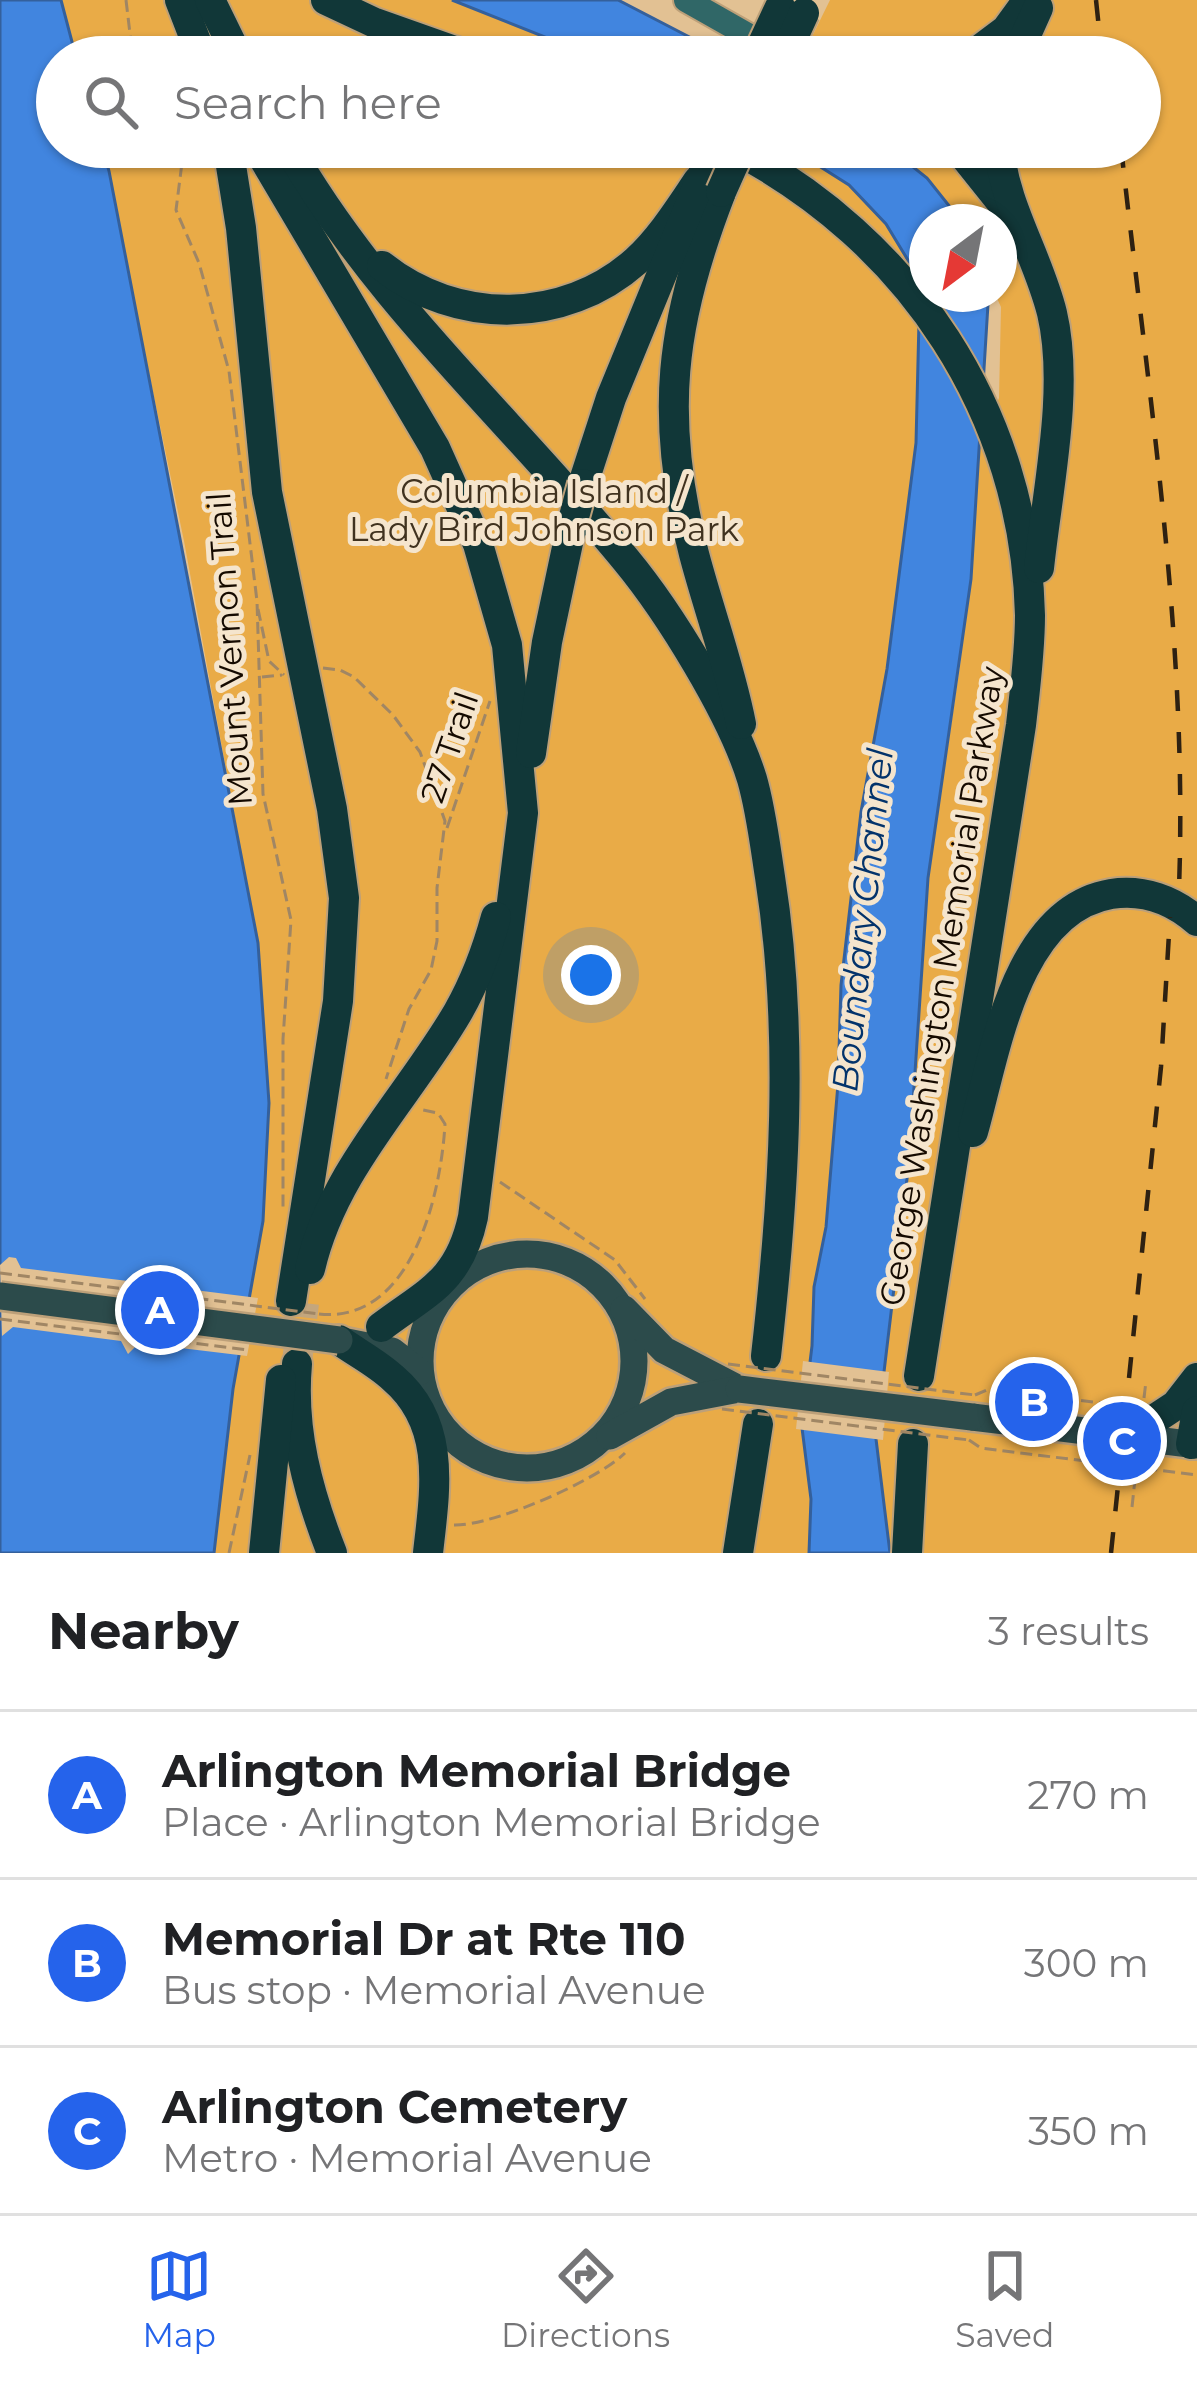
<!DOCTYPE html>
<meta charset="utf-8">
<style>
body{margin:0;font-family:Montserrat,sans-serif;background:#f6f6f6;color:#202124}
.compass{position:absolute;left:909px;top:204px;width:108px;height:108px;border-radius:50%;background:#fff;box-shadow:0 3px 9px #0004;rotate:212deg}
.you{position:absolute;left:591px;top:975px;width:42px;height:42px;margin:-30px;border:9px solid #fff;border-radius:50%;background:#1a73e8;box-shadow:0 0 0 18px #1a73e833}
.badge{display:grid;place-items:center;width:78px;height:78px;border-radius:50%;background:#2563eb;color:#fff;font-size:39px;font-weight:700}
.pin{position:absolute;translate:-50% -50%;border:6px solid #fff;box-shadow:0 3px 12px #0006}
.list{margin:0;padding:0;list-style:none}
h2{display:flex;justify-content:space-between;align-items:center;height:156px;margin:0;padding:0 48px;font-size:51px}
h2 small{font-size:39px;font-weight:400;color:#757577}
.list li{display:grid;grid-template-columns:78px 1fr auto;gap:36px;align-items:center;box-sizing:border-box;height:168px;padding:0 48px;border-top:3px solid #e0e0e0}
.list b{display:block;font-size:45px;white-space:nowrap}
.list p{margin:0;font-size:39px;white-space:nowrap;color:#757577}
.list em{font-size:39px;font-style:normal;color:#757577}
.icon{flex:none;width:66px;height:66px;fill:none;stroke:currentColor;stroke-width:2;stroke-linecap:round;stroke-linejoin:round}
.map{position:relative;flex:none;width:1197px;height:1553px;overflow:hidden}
.search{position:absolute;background:#fff;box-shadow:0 3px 9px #0004;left:36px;right:36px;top:36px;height:132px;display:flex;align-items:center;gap:30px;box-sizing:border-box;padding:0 42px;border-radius:66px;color:#757577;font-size:45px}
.sheet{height:660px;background:#fff}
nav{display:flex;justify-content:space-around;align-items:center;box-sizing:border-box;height:168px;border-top:3px solid #e0e0e0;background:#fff;font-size:33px;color:#757577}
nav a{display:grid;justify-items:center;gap:6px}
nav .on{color:#2563eb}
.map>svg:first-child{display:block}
.green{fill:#e9ab47}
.water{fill:#4185df;stroke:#34609c;stroke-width:3}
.pier{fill:#e2c193}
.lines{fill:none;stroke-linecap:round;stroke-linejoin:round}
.highway-tunnel{stroke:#c3a67d;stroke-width:30;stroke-dasharray:30 15;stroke-linecap:butt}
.secondary-casing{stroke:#bda079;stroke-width:28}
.primary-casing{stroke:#bda079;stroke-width:32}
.highway-casing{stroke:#bda079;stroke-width:34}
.path{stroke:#a08664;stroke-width:3;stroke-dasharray:12 6;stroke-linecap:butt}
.secondary{stroke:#306767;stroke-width:24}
.primary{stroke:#2c4b4b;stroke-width:27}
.highway{stroke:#113738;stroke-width:30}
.rail{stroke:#2e2112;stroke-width:4.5;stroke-dasharray:21 21;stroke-linecap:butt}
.primary-bridge-casing{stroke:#bda079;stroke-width:32;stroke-linecap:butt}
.highway-bridge-casing{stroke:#bda079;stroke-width:34;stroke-linecap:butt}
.path-bridge{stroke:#a08664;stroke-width:3;stroke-dasharray:12 6;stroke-linecap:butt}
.primary-bridge{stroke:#2c4b4b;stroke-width:27}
.highway-bridge{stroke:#113738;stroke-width:30}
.labels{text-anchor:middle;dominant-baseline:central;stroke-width:10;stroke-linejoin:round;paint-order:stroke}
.park-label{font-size:33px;fill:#40321f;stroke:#f5e5cd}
.street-label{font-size:33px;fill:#150a00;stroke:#f5e5cd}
.water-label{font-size:36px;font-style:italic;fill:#03336b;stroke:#f5e5cd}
</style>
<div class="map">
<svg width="1197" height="1553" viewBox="0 0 1197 1553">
<rect width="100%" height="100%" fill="#e2c193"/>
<g class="green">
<polygon points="61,0 452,0 595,57 76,57"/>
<polygon points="830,0 1197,0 1197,1553 874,1553 876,1439 909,1162 928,878 960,666 980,440 999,398 1001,307 995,294 999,294 999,222 962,222 927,178 888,147 1140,147 1140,57 802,57"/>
<polygon points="102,147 789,147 849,185 886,224 920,280 916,443 887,669 861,812 841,985 838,1084 826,1227 814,1287 812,1346 802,1428 811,1499 809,1553 214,1553 233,1389 263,1221 269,1103 258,943 184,541"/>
</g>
<g class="water">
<polygon points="0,0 61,0 76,57 57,57 57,147 102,147 109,171 258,943 269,1103 263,1221 233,1389 214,1553 0,1553"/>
<polygon points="452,0 618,0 728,57 595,57"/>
<polygon points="789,147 888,147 927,178 962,222 927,222 927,294 986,294 988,304 971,579 928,878 909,1162 876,1439 890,1553 809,1553 811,1499 802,1428 812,1346 814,1287 826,1227 838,1084 841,985 861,812 887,669 916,443 920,280 886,224 849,185"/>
</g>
<g class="pier">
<polygon points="9,1257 16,1258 21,1268 128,1281 137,1273 147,1284 258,1298 247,1356 139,1343 128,1354 121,1341 13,1327 2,1336 0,1265"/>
<polygon points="803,1361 889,1372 883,1440 796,1429"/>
</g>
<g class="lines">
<polyline class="highway-tunnel" points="297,1362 304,1303"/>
<g class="secondary-casing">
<polyline id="secondary" points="686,0 776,51"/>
</g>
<g class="primary-casing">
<g id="primary">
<circle cx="527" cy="1361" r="107"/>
<polyline points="624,1309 664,1350 739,1389"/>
<polyline points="342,1341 392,1351 419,1372"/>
<polyline points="972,1417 1197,1445"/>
<polyline points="610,1436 671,1402 739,1389"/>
</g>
</g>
<g class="highway-casing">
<g id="highway">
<polyline points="180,0 202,57"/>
<polyline points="210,0 238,57"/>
<polyline points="326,0 375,23 471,57"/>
<polyline points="970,57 1006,30 1028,0"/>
<polyline points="1016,57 1038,8"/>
<polyline points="228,147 241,228 267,492 332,809 344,898 338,1001 291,1301"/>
<path d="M257 147 435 448 478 544 507 645 523 813 473 1217C459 1282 427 1292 381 1327"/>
<path d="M288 147C377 303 513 422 626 560 669 612 732 714 752 779 761 810 765 845 770 877 795 1036 784 1197 766 1356"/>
<path d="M731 147C910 239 1025 413 1030 615 1030 652 1025 689 1021 725L919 1376"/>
<polyline points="957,147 1005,207"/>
<path d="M999 147C1004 206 1038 256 1052 313 1070 389 1047 491 1039 568"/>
<path d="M721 192C670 323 659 417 694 554 709 611 730 667 741 724"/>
<path d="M382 266C456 325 564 325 636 261 661 238 679 209 698 181"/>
<polyline points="583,484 611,398 714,147"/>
<polyline points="531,753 547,642 572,524"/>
<path d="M973 1132C995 1055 1015 910 1111 894 1143 889 1173 900 1197 921"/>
<path d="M310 1269C333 1169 408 1098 458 1012 475 982 487 950 496 917"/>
<path d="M339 1340C357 1353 377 1363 393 1378 447 1424 435 1490 428 1553"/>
<path d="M297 1364C291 1430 308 1492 332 1553"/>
<polyline points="1129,1436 1176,1405 1197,1378"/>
<polyline points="1191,1444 1197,1411"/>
<polyline points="264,1553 281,1380"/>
<polyline points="738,1553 758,1424"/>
<polyline points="907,1553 913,1444"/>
</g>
</g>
<g class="path">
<polyline points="126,0 131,42 141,57"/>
<polyline points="184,147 176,210 199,263 229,371 257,601 263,794 291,920 283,1039 283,1209"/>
<polyline points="258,609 269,661 284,675"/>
<polyline points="323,668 340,670 354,677 393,715 420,752 445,821 437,888 437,941 431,970 409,1009 386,1079"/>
<polyline points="262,677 282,675"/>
<polyline points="447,828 490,701"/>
<polyline points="500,1182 615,1260 645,1299"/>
<path d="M319 1314C412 1324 441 1194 445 1124L438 1113 418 1109"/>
<polyline points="975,1395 989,1389 1132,1407"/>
<polyline points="1144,1398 1146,1381"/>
<polyline points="969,1440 981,1448 1197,1475"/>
<polyline points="1132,1507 1137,1461"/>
<path d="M454 1525C493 1526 596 1481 625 1453"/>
<polyline points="229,1553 250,1455"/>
</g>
<use href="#secondary" class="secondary"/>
<use href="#primary" class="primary"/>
<use href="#highway" class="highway"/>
<g class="rail">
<polyline points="1096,0 1102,57"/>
<path d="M1121 147C1148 392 1188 641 1179 888"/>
<polyline points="1129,1378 1161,1067 1170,917"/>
<polyline points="1111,1553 1118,1486"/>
</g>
<g class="primary-bridge-casing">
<g id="primary-bridge">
<polyline points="0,1296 339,1340"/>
<polyline points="739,1389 972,1417"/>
</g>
</g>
<g class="highway-bridge-casing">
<g id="highway-bridge">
<polyline points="759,52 780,7"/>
<polyline points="784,57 804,13"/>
<polyline points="721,192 741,147"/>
<polyline points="572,524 583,484"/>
</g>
</g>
<g class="path-bridge">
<polyline points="0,1273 319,1314"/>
<polyline points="0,1319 248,1350"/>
<polyline points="728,1364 975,1395"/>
<polyline points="722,1409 969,1440"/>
</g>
<use href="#primary-bridge" class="primary-bridge"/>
<use href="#highway-bridge" class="highway-bridge"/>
</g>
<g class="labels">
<g class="park-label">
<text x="544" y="491">Columbia Island /<tspan x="544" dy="38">Lady Bird Johnson Park</tspan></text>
</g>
<g class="street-label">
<text transform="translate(229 649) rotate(-94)">Mount Vernon Trail</text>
<text transform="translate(449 747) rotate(-71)">27 Trail</text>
<text transform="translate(941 986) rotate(-81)">George Washington Memorial Parkway</text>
</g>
<g class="water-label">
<text transform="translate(862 920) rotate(-84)">Boundary Channel</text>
</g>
</g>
</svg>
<svg class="compass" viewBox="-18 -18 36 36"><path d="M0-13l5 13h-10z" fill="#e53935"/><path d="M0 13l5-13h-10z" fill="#757577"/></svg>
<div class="you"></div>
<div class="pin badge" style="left:160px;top:1310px">A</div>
<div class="pin badge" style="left:1034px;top:1402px">B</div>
<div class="pin badge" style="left:1122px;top:1441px">C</div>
<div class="search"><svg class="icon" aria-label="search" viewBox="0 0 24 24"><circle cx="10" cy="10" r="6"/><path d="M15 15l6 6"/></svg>Search here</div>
</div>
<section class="sheet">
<h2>Nearby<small>3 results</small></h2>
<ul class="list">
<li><span class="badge">A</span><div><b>Arlington Memorial Bridge</b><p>Place · Arlington Memorial Bridge</p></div><em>270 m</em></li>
<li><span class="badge">B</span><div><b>Memorial Dr at Rte 110</b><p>Bus stop · Memorial Avenue</p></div><em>300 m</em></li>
<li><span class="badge">C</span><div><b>Arlington Cemetery</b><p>Metro · Memorial Avenue</p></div><em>350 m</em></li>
</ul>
</section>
<nav>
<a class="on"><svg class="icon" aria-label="map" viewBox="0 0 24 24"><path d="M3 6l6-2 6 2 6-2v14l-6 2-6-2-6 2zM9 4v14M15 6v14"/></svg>Map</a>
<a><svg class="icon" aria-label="directions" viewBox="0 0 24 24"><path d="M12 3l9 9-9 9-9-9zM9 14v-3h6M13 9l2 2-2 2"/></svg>Directions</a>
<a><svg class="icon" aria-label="saved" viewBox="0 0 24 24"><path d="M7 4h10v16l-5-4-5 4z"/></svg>Saved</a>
</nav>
